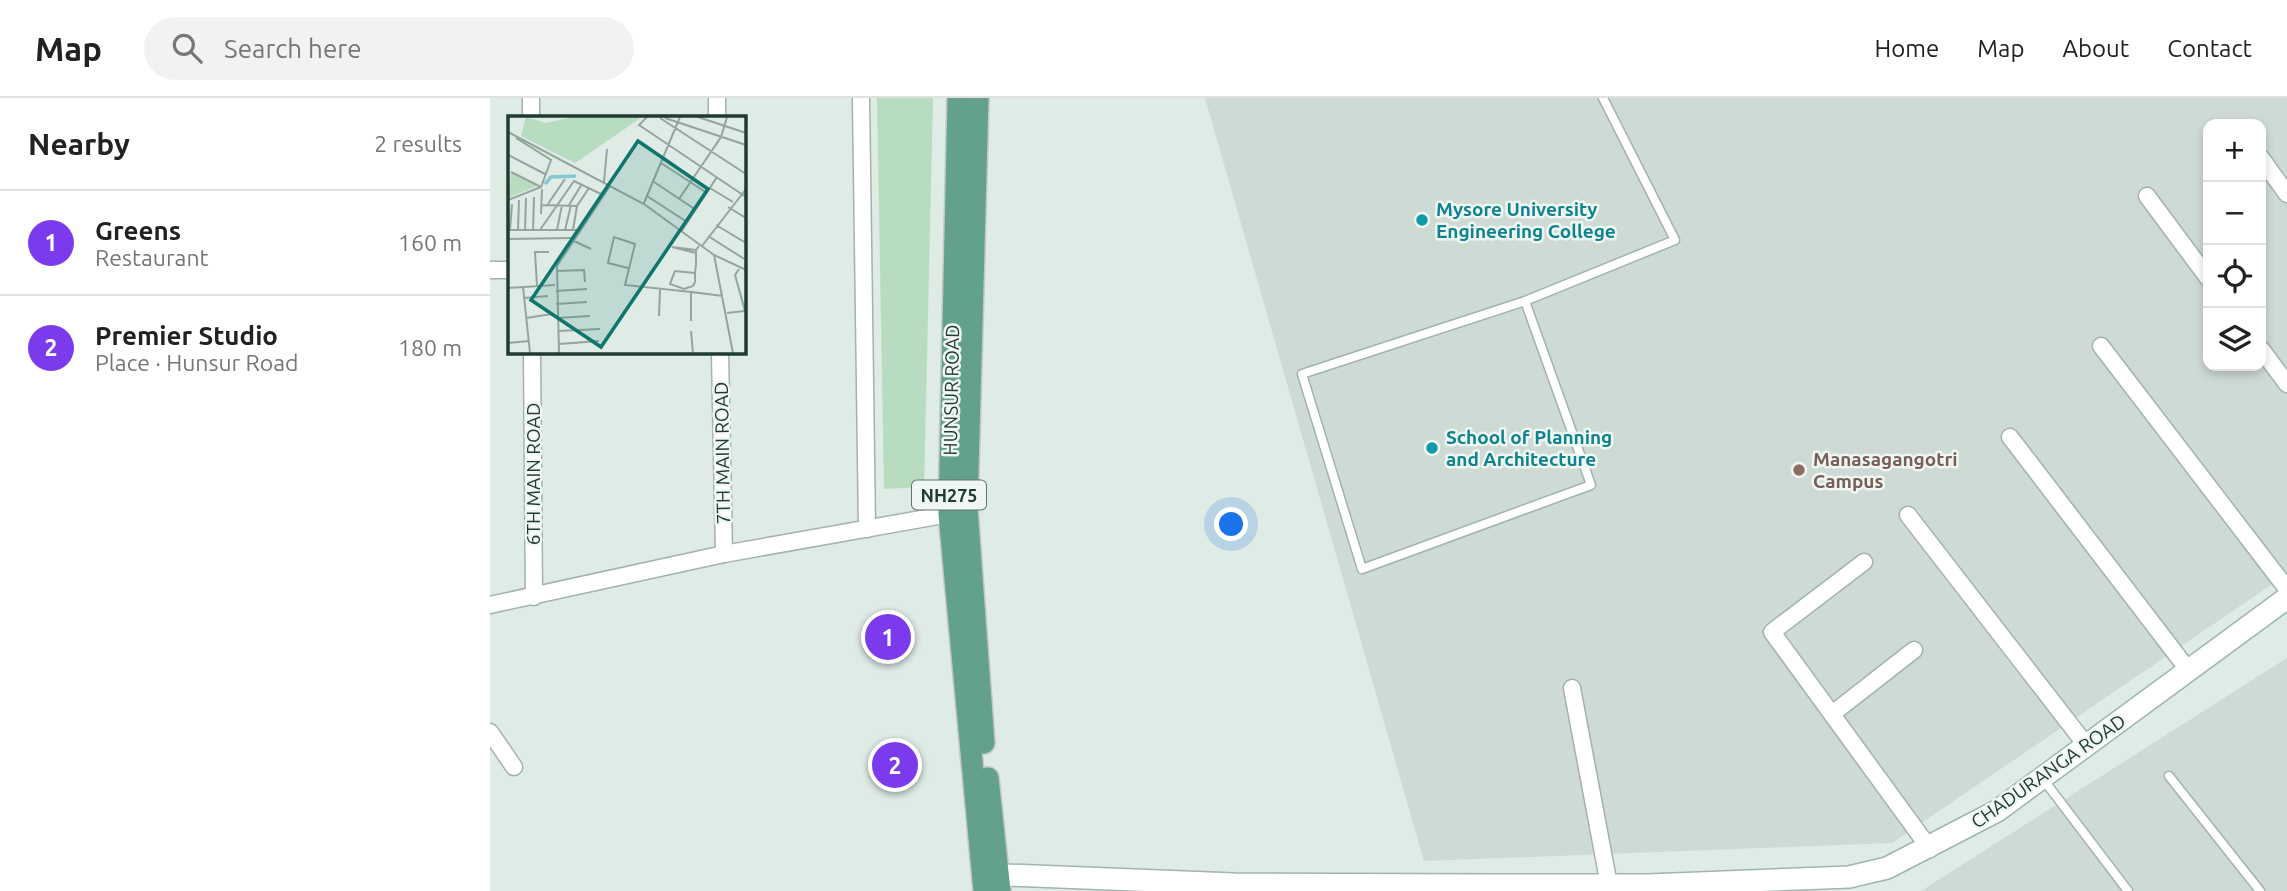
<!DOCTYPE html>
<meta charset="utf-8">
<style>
body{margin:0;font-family:Ubuntu,sans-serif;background:#f2f2f2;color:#222}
.controls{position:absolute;right:21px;top:21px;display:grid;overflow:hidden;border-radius:14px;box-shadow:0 4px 10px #0003}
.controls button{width:63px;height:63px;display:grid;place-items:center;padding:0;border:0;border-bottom:2px solid #e0e0e0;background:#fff;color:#222;font:35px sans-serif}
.you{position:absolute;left:742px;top:427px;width:24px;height:24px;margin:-18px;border:5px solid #fff;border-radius:50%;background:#1a73e8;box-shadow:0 0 0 10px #1a73e833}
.badge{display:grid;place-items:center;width:46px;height:46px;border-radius:50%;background:#7c3aed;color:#fff;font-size:23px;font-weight:700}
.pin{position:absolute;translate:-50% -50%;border:4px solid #fff;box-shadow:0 2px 7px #0006}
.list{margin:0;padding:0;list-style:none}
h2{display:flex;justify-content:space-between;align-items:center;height:91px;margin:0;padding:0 28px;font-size:30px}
h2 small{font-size:23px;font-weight:400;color:#767676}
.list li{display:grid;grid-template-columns:46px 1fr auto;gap:21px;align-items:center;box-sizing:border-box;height:105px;padding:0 28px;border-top:2px solid #e0e0e0}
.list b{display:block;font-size:26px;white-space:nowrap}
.list p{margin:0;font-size:23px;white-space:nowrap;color:#767676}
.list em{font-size:23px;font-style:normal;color:#767676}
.icon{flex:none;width:38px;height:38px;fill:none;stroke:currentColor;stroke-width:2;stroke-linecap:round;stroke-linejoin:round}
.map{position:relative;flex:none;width:1797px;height:793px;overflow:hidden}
header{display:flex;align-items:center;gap:42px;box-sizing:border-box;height:98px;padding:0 35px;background:#fff;border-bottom:2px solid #e0e0e0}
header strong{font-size:33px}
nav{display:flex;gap:38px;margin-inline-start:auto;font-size:24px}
.search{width:490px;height:63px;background:#f2f2f2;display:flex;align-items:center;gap:18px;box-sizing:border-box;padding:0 24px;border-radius:38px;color:#767676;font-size:26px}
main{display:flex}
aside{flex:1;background:#fff}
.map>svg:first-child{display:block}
.built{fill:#cedad4;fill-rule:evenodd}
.green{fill:#b8dcc0}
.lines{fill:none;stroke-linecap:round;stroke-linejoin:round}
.lane-casing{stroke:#a2b3ac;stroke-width:11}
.street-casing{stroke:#a2b3ac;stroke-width:19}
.secondary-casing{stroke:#9eb6ad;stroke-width:24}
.primary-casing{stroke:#c1c8c6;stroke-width:24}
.lane{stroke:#fff;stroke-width:8}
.street{stroke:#fff;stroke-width:16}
.secondary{stroke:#fff;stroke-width:21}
.primary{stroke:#64a08e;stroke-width:21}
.culture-dot{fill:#0f9aa8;stroke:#f0f7f3;stroke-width:2.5}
.education-dot{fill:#8d6e63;stroke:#f0f7f3;stroke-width:2.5}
.labels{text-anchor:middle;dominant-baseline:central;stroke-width:5;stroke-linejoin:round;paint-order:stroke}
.shield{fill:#f0f7f3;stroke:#5e736d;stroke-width:2}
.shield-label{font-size:18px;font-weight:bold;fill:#203b33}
.culture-label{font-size:19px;font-weight:bold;fill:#0d838f;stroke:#f0f7f3;text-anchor:start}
.street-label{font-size:19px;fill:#203b33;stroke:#f0f7f3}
.education-label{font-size:19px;font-weight:bold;fill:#785e54;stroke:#f0f7f3;text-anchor:start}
.inset-river{fill:none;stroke:#87c8d0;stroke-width:3.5}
.inset-road{fill:none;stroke:#93a59e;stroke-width:2}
.view{fill:#0f766e;fill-opacity:0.15;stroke:#0f766e;stroke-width:3.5}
.inset-edge{fill:none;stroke:#203b33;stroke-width:3.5}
</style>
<header>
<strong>Map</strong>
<div class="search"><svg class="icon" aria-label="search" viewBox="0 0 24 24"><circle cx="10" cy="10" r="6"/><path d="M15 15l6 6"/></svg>Search here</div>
<nav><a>Home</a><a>Map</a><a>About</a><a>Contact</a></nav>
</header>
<main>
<aside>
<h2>Nearby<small>2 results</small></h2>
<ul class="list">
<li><span class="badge">1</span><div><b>Greens</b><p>Restaurant</p></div><em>160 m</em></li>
<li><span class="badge">2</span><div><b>Premier Studio</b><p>Place · Hunsur Road</p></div><em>180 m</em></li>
</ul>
</aside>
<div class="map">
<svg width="1797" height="793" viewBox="0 0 1797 793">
<rect width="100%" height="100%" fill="#dfebe5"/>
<g class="built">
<path d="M715 0H1797V476L1402 745 934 763ZM1718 26H1771V268H1718Z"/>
<polygon points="1797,560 1797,793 1431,793"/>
</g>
<polygon class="green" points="387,0 443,0 434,389 394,391"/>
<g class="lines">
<g class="lane-casing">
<g id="lane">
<polyline points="1035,203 1101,387 872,471 812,276 1035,203 1185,142 1113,0"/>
<polyline points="1679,678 1770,793"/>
<polyline points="1553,681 1638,793"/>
</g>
</g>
<g class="street-casing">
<g id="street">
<polyline points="41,0 41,19"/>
<polyline points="227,0 227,19"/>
<polyline points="371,0 377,431"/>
<polyline points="1771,60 1797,96"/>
<polyline points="1657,98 1718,180"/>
<polyline points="0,172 19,172"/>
<polyline points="1611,248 1797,491"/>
<polyline points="1771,251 1797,286"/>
<polyline points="42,254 44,499"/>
<polyline points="230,254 234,456"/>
<polyline points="1520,339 1699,573"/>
<polyline points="1418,417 1596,647"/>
<polyline points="1374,464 1282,534 1440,751"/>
<polyline points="0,507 234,456 459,416"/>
<polyline points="1082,590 1119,787"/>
<polyline points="1342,616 1424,552"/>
<polyline points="0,634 24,669"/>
</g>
</g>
<g class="secondary-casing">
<polyline id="secondary" points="493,776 744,786 1000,787 1158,787 1359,779 1397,770 1507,713 1797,500"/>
</g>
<g class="primary-casing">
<g id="primary">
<polyline points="468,0 459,416 494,793"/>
<polyline points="488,0 477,410 494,645"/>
<polyline points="498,680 510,793"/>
</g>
</g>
<use href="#lane" class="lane"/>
<use href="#street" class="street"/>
<use href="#secondary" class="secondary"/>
<use href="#primary" class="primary"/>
</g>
<g class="culture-dot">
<circle cx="932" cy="122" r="7"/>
<circle cx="942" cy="350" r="7"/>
</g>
<circle class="education-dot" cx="1309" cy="372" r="7"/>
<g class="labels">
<rect class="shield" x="422" y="382.5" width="74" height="29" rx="5"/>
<g class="shield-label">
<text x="459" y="397">NH275</text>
</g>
<g class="culture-label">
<text x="946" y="111">Mysore University<tspan x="946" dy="22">Engineering College</tspan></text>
<text x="956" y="339">School of Planning<tspan x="956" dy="22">and Architecture</tspan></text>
</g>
<g class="street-label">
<text transform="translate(461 292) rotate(-89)">HUNSUR ROAD</text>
<text transform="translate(232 355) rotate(-91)">7TH MAIN ROAD</text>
<text transform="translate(43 376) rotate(-90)">6TH MAIN ROAD</text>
<text transform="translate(1558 673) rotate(-35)">CHADURANGA ROAD</text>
</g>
<g class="education-label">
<text x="1323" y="361">Manasagangotri<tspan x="1323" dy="22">Campus</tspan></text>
</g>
</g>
<g transform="translate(18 18)">
<rect width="238" height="238" fill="#dfebe5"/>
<path d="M18 1 38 7 65 1H134L67 47 13 20ZM3 57 29 70 0 82Z" fill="#b8dcc0"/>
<path class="inset-river" d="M37 68 43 61 68 60"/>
<path class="inset-road" d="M139 1 131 9 134 11 238 81M190 1 238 17M152 2 238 58M157 2 238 29M0 16 136 88 206 139 238 154M0 39 37 58M153 47 199 77M3 56 33 71M96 66 99 33M146 66 188 94M202 72 225 86M139 80 179 106M171 83 213 21 219 1M0 84 33 71 43 44 8 22M136 87 172 1M40 88 57 63M34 89 69 90M61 89 74 68M220 91 238 102M33 98 34 73M208 109 238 127M0 114H71M2 114 4 88M10 114 11 84M17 114 18 82M25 114 26 81M32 114 66 65 95 79M49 114 54 89M57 114 63 89M65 114 69 90 81 72M173 116 209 61M200 120 238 144M0 123 64 122M64 124 83 133M194 130 238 73M188 137 164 131 188 134M206 139 225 237M120 152 100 147 106 121 127 128 117 169 183 176M48 155 76 154 77 166M187 157 167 155 162 168 176 173 185 170 187 166V157L188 148V134L191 130M29 170 27 136H41M15 171 22 237M0 172 47 169M48 175 79 173M16 182 40 180M48 188 79 186M219 197 237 195 227 159 231 153M151 200 152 173M18 202 44 198M49 202 82 200M183 205V176L215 180M50 215 92 213M183 215 185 237M0 227 21 225M51 228 91 225M51 237 49 150 102 70"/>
<path class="view" d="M130 25 200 73 93 231 23 184Z"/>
<rect width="238" height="238" class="inset-edge"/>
</g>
</svg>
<div class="controls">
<button>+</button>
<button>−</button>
<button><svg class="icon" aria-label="locate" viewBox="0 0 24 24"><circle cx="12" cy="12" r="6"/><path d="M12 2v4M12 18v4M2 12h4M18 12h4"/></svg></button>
<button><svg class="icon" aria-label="layers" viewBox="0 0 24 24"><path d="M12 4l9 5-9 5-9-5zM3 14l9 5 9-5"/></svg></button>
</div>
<div class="you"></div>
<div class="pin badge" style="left:398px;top:539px">1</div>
<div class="pin badge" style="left:405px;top:667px">2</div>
</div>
</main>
